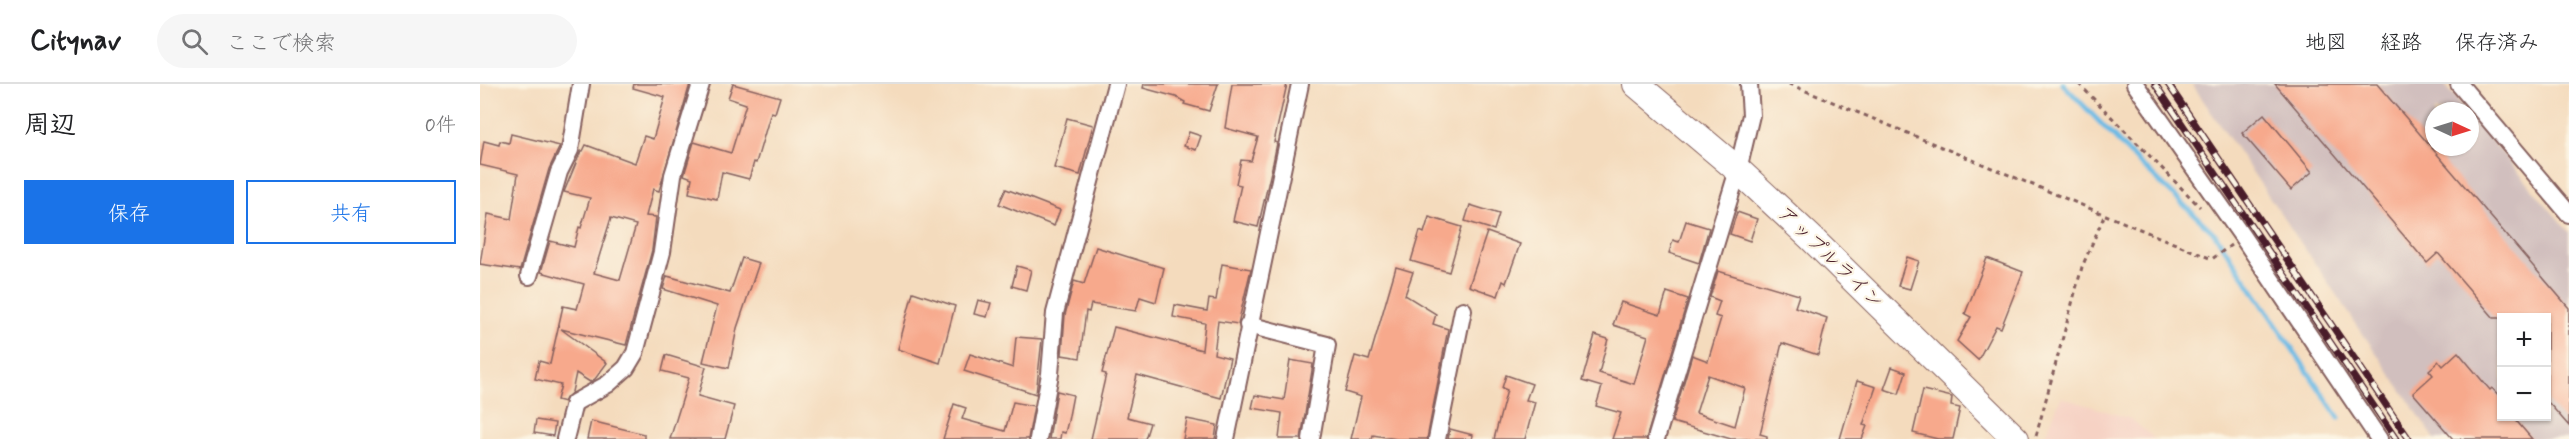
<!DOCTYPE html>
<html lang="ja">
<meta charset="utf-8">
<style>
body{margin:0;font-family:Mynerve,"Klee One",sans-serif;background:#f6f6f6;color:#202124}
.controls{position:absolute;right:18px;bottom:18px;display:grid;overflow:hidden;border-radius:0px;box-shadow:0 2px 4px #0004}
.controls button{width:54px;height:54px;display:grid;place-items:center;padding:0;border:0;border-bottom:2px solid #e0e0e0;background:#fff;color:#202124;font:30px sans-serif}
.compass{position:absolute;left:1945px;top:18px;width:54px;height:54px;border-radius:50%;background:#fff;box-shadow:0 2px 4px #0004;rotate:94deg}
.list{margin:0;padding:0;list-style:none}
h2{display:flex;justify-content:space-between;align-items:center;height:78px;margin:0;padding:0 24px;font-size:26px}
h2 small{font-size:20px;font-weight:400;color:#757577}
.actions{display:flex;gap:12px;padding:18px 24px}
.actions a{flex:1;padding:14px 0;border:2px solid #1a73e8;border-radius:0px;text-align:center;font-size:21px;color:#1a73e8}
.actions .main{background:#1a73e8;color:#fff}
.icon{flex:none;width:33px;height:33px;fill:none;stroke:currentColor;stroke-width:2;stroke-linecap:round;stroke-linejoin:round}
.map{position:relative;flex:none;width:2089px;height:355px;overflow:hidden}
header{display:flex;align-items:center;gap:36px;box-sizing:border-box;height:84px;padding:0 30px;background:#fff;border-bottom:2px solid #e0e0e0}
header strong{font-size:28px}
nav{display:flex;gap:33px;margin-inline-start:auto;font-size:21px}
.search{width:420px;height:54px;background:#f6f6f6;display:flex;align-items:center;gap:15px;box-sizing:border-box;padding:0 21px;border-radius:33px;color:#757577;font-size:22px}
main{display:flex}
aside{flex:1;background:#fff}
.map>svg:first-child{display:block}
.built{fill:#f6d2c4}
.industrial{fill:#d1bfbe;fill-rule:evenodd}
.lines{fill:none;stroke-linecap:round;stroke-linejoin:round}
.stream{stroke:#6bbae5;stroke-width:5}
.building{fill:#f7a98c;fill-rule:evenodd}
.minor-casing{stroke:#86615e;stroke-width:20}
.highway-casing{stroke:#86615e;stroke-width:28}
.path{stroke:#86615e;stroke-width:3;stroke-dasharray:4.5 4.5;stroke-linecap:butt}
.minor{stroke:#fff;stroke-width:16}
.highway{stroke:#fff;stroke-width:26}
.rail-casing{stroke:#4a1f2b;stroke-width:7}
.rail{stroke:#fcf5e5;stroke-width:4.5;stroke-dasharray:14;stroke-linecap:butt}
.labels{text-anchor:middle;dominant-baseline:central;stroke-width:4.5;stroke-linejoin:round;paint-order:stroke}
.street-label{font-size:20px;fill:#4a1f2b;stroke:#fcf5e5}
</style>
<header>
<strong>Citynav</strong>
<div class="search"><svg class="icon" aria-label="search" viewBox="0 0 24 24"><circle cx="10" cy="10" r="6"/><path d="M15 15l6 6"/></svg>ここで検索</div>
<nav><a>地図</a><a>経路</a><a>保存済み</a></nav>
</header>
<main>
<aside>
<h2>周辺<small>0件</small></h2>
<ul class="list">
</ul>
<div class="actions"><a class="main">保存</a><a>共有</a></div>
</aside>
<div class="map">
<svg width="2089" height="355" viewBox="0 0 2089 355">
<rect width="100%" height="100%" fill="#fcf5e5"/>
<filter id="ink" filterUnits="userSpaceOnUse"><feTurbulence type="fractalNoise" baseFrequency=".0167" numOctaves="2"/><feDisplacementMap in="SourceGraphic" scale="12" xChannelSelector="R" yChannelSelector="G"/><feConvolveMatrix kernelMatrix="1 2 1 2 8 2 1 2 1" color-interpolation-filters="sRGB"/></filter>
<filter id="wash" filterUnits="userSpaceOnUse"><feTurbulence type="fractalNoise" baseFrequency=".008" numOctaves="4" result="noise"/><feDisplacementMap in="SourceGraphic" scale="24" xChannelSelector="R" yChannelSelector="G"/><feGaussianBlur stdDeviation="1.35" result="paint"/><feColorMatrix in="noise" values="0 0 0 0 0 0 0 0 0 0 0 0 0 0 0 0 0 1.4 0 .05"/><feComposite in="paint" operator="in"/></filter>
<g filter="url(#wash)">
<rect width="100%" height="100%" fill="#f4dbbd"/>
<polygon class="built" points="1581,313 1651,335 1675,355 1568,355 1565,352"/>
<path class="industrial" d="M1712 0H1964L1987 27H1954V63H1990V31L2089 148V355H1955ZM2022 234H2066V332H2022Z"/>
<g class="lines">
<polyline class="stream" points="1583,0 1655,75 1735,150 1859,334"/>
</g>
<g id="blocks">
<g class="building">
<path d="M154 0H210L179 107 173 105 166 132 176 133 172 166 146 261 81 245 127 279 115 295 110 298 96 289 92 308 84 318 77 316 81 301 55 295 59 277 70 280 83 222 97 225 104 200 61 188 70 157 94 163 99 143 101 144 110 114 84 108 101 67H103L106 61 155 79 164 52 173 55 185 13 153 4ZM131 134 156 141 140 196 114 189Z"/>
<polygon points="253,0 300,13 295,29 291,28 276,79 274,78 269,95 242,88 237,115 209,109 212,94 204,91 214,58 251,69 266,20 248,14"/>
<polygon points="664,0 738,0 729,27 704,20 705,18 696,13 663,4"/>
<polygon points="752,0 807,0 794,58 797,59 793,79 778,143 753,137 761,101 756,100 761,76 771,77 778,53 745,44"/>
<polygon points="1795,0 1897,0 2089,224 2089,342 2067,317 2067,234 2014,234 1958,169 1947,179"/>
<polygon points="1784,30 1832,88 1811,106 1762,49"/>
<polygon points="587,34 613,41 600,91 574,84"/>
<polygon points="709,48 721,52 716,66 704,62"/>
<polygon points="31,50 80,62 69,85 40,186 0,180 8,130 31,135 38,90 0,81 4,57 19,61 20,57 29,59"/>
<polygon points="526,105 580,126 574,142 519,120"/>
<polygon points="990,121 1019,130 1014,146 985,137"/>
<polygon points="1257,128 1277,135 1270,157 1250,150"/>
<polygon points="949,133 982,143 969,188 931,177 940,147 944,149"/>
<polygon points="1206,137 1229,144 1219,179 1189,169 1193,156 1199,158"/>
<polygon points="1007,148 1040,160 1026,199 1023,197 1018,212 989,202"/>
<polygon points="616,163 684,184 676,218 660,213 656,227 611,220 609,228 606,227 600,274 582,271 585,231 594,197 604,200"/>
<polygon points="1427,173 1439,177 1430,205 1418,202"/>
<polygon points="262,174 279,179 257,244 249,284 223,278 237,222 183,205 187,192 250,209"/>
<polygon points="1507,174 1543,188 1521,244 1516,242 1498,276 1477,257 1491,233 1485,230"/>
<polygon points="742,180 771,185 758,240 738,237 734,270 750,274 741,314 657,291 647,333 670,339 665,355 611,355 626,290 622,289 634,243 722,266 725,239 693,233 695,221 727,227 729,215 736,216"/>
<polygon points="537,182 551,186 546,206 532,202"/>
<polygon points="916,183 933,188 925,211 956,230 953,240 968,245 947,355 917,355 893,351 892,355 871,355 881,313 865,308 875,272 889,276"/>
<path d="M1238 187 1319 211 1315 223 1347 234 1338 271 1302 259 1280 350 1287 352V355H1251L1192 338 1212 271 1228 277 1241 234 1235 232 1240 217 1230 213ZM1228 291 1265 304 1255 342 1216 329Z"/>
<polygon points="433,208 475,222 460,279 418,265"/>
<polygon points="1187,208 1208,215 1166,355 1132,355 1141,329 1116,322 1122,303 1102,297 1115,251 1128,255 1119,289 1154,300 1168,252 1133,241 1141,218 1180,231"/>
<polygon points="498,216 511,219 507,233 494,230"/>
<polygon points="536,253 562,255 556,310 484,287 490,270 533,284"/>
<polygon points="1978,268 2010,306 2012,304 2022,315 2022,333 2033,333 2052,355 1973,355 1933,309 1953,291 1949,286 1959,277 1963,282"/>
<polygon points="186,271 226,283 218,312 254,322 245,355 190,355 209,294 182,287"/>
<polygon points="810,276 833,280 821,355 799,355 802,329 772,324 775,311 804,316"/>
<polygon points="1412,283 1426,288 1419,310 1404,305"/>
<polygon points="1026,291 1052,300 1046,316 1055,318 1045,355 1014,355 1027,306 1022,304"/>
<polygon points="1377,297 1396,303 1383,341 1387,342 1382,355 1360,355"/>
<polygon points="1443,306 1472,313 1471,322 1480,324 1473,355 1458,355 1433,349"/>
<polygon points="577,307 593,311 588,337 585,349 581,348 580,355 569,355"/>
<polygon points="533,318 554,322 548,355 463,355 474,320 486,324 482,335 525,347"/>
<polygon points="707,335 737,341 735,355 703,355"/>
<polygon points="56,336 75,339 73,352 54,349"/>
<polygon points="111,337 164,350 164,355 107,355"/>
<polygon points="970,345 993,351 992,355 968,355"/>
</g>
</g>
</g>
<g filter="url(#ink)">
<use href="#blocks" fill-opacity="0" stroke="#86615e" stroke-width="1.5"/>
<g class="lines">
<g class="minor-casing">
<g id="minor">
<polyline points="1655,0 1762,152 1899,355"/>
<polyline points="1979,0 2089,130"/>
<polyline points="49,192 79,88 90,66 101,0"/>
<polyline points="768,241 847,261 831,355"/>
<polyline points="85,355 94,319 128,300 146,284 155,269 182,168 193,91 221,0"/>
<polyline points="558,355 570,290 575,229 636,0"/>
<polyline points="746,355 820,0"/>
<polyline points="957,355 983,226"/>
<polyline points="1176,355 1258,86 1271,31 1269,0"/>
</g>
</g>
<g class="highway-casing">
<polyline id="highway" points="1156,0 1258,86 1330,153 1536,355"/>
</g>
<g class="path">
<polyline points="1309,0 1732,175 1751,161"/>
<polyline points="1599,0 1720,123"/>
<polyline points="1556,352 1602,183 1625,130"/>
</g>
<use href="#minor" class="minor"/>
<use href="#highway" class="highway"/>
<g class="rail-casing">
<g id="rail">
<polyline points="1675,0 1916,355"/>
<polyline points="1688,0 1929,355"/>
</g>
</g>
<use href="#rail" class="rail"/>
</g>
</g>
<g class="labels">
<g class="street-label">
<text transform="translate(1350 174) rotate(44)">アップルライン</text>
</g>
</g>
</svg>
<div class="controls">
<button>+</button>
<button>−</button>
</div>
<svg class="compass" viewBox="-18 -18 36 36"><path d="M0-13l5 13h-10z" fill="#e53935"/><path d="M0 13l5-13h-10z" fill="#757577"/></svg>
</div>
</main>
